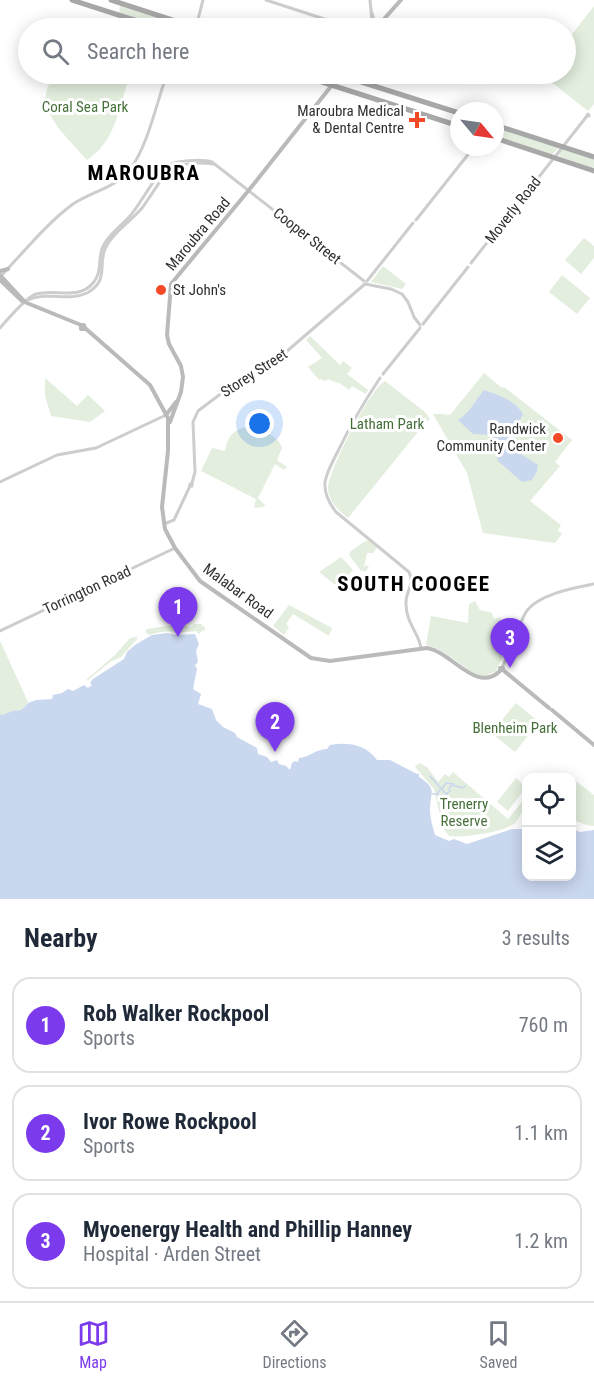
<!DOCTYPE html>
<meta charset="utf-8">
<style>
body{margin:0;font-family:"Roboto Condensed",sans-serif;background:#f6f6f7;color:#1f2937}
.controls{position:absolute;right:18px;bottom:18px;display:grid;overflow:hidden;border-radius:12px;box-shadow:0 3px 15px #0003}
.controls button{width:54px;height:54px;display:grid;place-items:center;padding:0;border:0;border-bottom:2px solid #e0e1e3;background:#fff;color:#1f2937;font:30px sans-serif}
.compass{position:absolute;left:450px;top:102px;width:54px;height:54px;border-radius:50%;background:#fff;box-shadow:0 3px 15px #0003;rotate:119deg}
.you{position:absolute;left:260px;top:424px;width:21px;height:21px;margin:-15px;border:4px solid #fff;border-radius:50%;background:#1a73e8;box-shadow:0 0 0 9px #1a73e833}
.badge{display:grid;place-items:center;width:39px;height:39px;border-radius:50%;background:#7c3aed;color:#fff;font-size:20px;font-weight:700}
.pin{position:absolute;translate:-50% -50px;filter:drop-shadow(0 2px 3px #0008)}
.pin::after{content:'';position:absolute;top:32px;width:21px;height:18px;background:inherit;clip-path:polygon(0 0,100% 0,50% 100%)}
.list{margin:0;padding:0;list-style:none}
h2{display:flex;justify-content:space-between;align-items:center;height:78px;margin:0;padding:0 24px;font-size:26px}
h2 small{font-size:20px;font-weight:400;color:#747a83}
.list li{display:grid;grid-template-columns:39px 1fr auto;gap:18px;align-items:center;box-sizing:border-box;height:96px;margin:0 12px 12px;padding:0 12px;border:2px solid #e0e1e3;border-radius:18px}
.list b{display:block;font-size:22px;white-space:nowrap}
.list p{margin:0;font-size:20px;white-space:nowrap;color:#747a83}
.list em{font-size:20px;font-style:normal;color:#747a83}
.icon{flex:none;width:33px;height:33px;fill:none;stroke:currentColor;stroke-width:2;stroke-linecap:round;stroke-linejoin:round}
.map{position:relative;flex:none;width:594px;height:899px;overflow:hidden}
.search{position:absolute;background:#fff;box-shadow:0 3px 15px #0003;left:18px;right:18px;top:18px;height:66px;display:flex;align-items:center;gap:15px;box-sizing:border-box;padding:0 21px;border-radius:33px;color:#747a83;font-size:22px}
.sheet{height:402px;background:#fff}
nav{display:flex;justify-content:space-around;align-items:center;box-sizing:border-box;height:84px;border-top:2px solid #e0e1e3;background:#fff;font-size:16px;color:#747a83}
nav a{display:grid;justify-items:center;gap:3px}
nav .on{color:#7c3aed}
.map>svg:first-child{display:block}
.green{fill:#e3eede}
.water{fill:#c9d7ef}
.lines{fill:none;stroke-linecap:round;stroke-linejoin:round}
.stream{stroke:#c9d7ef;stroke-width:1.5}
.tertiary{stroke:#cdcdcd;stroke-width:3}
.secondary{stroke:#bababa;stroke-width:4}
.primary{stroke:#a8a8a8;stroke-width:5}
.poi-dot{fill:#f34927;stroke:#fff;stroke-width:2}
.labels{text-anchor:middle;dominant-baseline:central;stroke-width:6;stroke-linejoin:round;paint-order:stroke}
.park-label{font-size:15px;fill:#46703a;stroke:#fff}
.poi-label{font-size:15px;fill:#303030;stroke:#fff;text-anchor:end}
.street-label{font-size:15px;fill:#303030;stroke:#fff}
.district-label{font-size:21px;font-weight:bold;letter-spacing:1.5px;fill:#000;stroke:#fff}
</style>
<div class="map">
<svg width="594" height="899" viewBox="0 0 594 899">
<rect width="100%" height="100%" fill="#fff"/>
<g class="green">
<polygon points="120,5 122,5 190,28 162,28 119,14"/>
<polygon points="594,6 594,104 588,111 541,74 566,74 566,42"/>
<path d="M58 74H96L127 84C118 113 114 142 87 160 67 136 25 103 58 74Z"/>
<polygon points="495,126 559,147 552,155 495,136"/>
<polygon points="562,149 594,160 594,169 559,156 558,154"/>
<polygon points="584,238 594,246 594,258 581,274 565,260"/>
<polygon points="383,266 406,284 402,289 371,282"/>
<polygon points="562,275 590,298 577,314 549,292"/>
<polygon points="310,336 340,365 343,361 352,368 347,374 368,390 366,394 352,386 349,390 338,382 337,383 328,379 325,381 321,379 319,380 308,367 322,358 306,340"/>
<polygon points="484,373 502,388 504,387 572,440 555,462 560,466 530,501 561,525 558,530 562,534 555,543 483,533 467,473 433,414 444,414 449,418 445,414 450,415"/>
<polygon points="45,378 77,406 88,395 105,411 90,422 51,416 45,396"/>
<path d="M385 381 425 412 430 419 426 422 348 518C338 510 329 502 328 488 328 472 371 387 385 381Z"/>
<path d="M249 424C260 428 279 436 282 448L277 460 287 467 284 470 275 464 258 498 266 506 257 508 254 507 256 499 201 471 212 448 225 451C228 435 234 430 248 426Z"/>
<polygon points="365,541 369,541 377,548 373,553 367,553 364,567 366,565 369,567 365,572 362,570 361,571 349,555 350,552"/>
<polygon points="341,557 353,570 338,587 319,572"/>
<path d="M475 601 480 610 492 613 494 619 499 617 507 625H511L510 630 515 631 496 671C492 673 487 676 482 676 467 674 448 649 426 645L431 616 468 623 469 604Z"/>
<polygon points="289,605 332,628 329,636 293,614 286,624 289,627 284,635 273,626"/>
<path d="M175 622H183L188 627H192L194 624H202V626L205 627V630L202 631 199 634 196 631C179 634 167 628 150 635L145 632 147 629 174 625Z"/>
<polygon points="136,637 138,638 121,657 110,662 87,681 87,679 115,655 130,638"/>
<polygon points="0,641 28,702 21,710 12,711 4,715 0,714"/>
<polygon points="516,703 539,722 515,752 491,733"/>
<path d="M419 763 427 767 438 782 445 774 449 777 453 772 508 819 526 797V806H525C522 811 519 819 515 823 505 832 463 838 449 836L443 828 434 789 415 767Z"/>
<polygon points="516,778 526,787 508,811 497,802"/>
<path d="M572 778 594 795V826C586 826 580 822 572 820Z"/>
</g>
<g class="water">
<path d="M484 390C500 396 513 399 523 414 520 421 515 427 507 429L506 432 519 453 538 465 537 471 532 480 522 482 498 461 494 441 491 435 473 434 458 420C468 415 477 398 484 390Z"/>
<path d="M167 633 176 635 195 634 199 644 196 651 198 662 195 665 197 669 193 689 201 694 198 704 212 709 216 720 223 727 235 733 237 737 257 748 258 754 267 757 271 762 277 760 279 764 286 766 290 770 292 763 295 761 298 762 299 758C308 758 316 749 327 749L330 745C348 742 365 744 377 760H390L417 774 419 773V777C438 789 430 792 430 810 430 818 433 828 435 835L449 841 454 839 467 844 512 829H526V876H572V829L580 832 594 830V899H0V714L3 715 12 711 21 710 28 703 36 700 52 699 53 695 62 693 68 689 73 691 84 685 88 688 92 685 90 683 93 679 124 659 127 652 135 645 152 635Z"/>
</g>
<g class="lines">
<g class="stream">
<polyline points="430,776 446,794 450,791 449,788 452,785 462,788 465,786"/>
<polyline points="442,789 446,783 454,784"/>
<polyline points="432,794 437,794 440,790"/>
<polyline points="437,794 445,801"/>
<polyline points="447,801 447,794"/>
</g>
<g class="tertiary">
<polyline points="266,0 352,28"/>
<polyline points="370,0 372,21 378,25"/>
<polyline points="372,13 374,20 379,25"/>
<polyline points="196,27 203,0"/>
<polygon points="588,114 589,115 589,116 587,115"/>
<polyline points="416,220 474,147"/>
<polyline points="471,263 587,116"/>
<path d="M1 276C24 252 46 224 73 204 93 191 116 188 131 168 148 145 157 101 167 74"/>
<polyline points="367,281 413,223"/>
<polyline points="365,284 391,289 402,294 408,302 414,317 420,325"/>
<path d="M28 300C47 291 68 302 87 293 109 281 98 266 105 249 112 233 131 221 142 208 151 196 159 182 168 170 180 163 200 162 214 164"/>
<polyline points="423,324 468,267"/>
<path d="M0 328C8 319 26 297 36 294 56 288 78 301 93 283 102 273 98 261 102 249 106 237 120 227 129 217 141 204 154 176 167 166 175 160 203 159 212 162L364 281"/>
<polyline points="383,374 420,328"/>
<path d="M380 378C364 402 350 426 338 451 333 461 327 471 325 482 324 493 329 503 336 512L409 572C415 585 405 592 406 604 406 624 420 634 421 649"/>
<polyline points="0,482 57,455 96,448 166,415"/>
<polyline points="192,483 195,472 193,422 198,411 231,386 272,364 365,284"/>
<rect x="190" y="484" width="2" height="2"/>
<polyline points="164,524 174,520 190,486"/>
<polyline points="0,631 175,548"/>
<path d="M502 667C512 650 517 627 526 612 538 594 574 588 594 584"/>
</g>
<g class="secondary">
<polyline points="372,21 372,28"/>
<polyline points="376,28 401,0"/>
<polyline points="0,271 8,269"/>
<polyline points="0,275 25,302"/>
<polyline points="0,280 22,301 81,325"/>
<polygon points="84,325 85,329 81,329 81,325"/>
<path d="M85 328 150 385 168 418V451L162 507 165 529 175 548 200 581 311 658 330 661 427 648C452 652 476 694 500 671V668H503V670"/>
<polyline points="166,415 176,402"/>
<polyline points="170,422 181,392 183,377 181,366 169,344 167,335 171,284 249,190 332,85"/>
<polyline points="503,670 549,708"/>
<polyline points="552,710 594,745"/>
</g>
<g class="primary">
<polyline points="72,0 159,28"/>
<polyline points="111,0 197,28"/>
<polyline points="297,74 459,126"/>
<polyline points="336,74 459,113"/>
<polyline points="495,125 594,157"/>
<polyline points="495,138 594,171"/>
</g>
</g>
<g class="poi-dot">
<path d="M414 111h6v6h6v6h-6v6h-6v-6h-6v-6h6z"/>
<circle cx="161" cy="290" r="6"/>
<circle cx="558" cy="438" r="6"/>
</g>
<g class="labels">
<g class="park-label">
<text x="85" y="107">Coral Sea Park</text>
<text x="387" y="424">Latham Park</text>
<text x="515" y="728">Blenheim Park</text>
<text x="464" y="804">Trenerry<tspan x="464" dy="17">Reserve</tspan></text>
</g>
<g class="poi-label">
<text x="404" y="111">Maroubra Medical<tspan x="404" dy="17">&amp; Dental Centre</tspan></text>
<text x="173" y="290" text-anchor="start">St John's</text>
<text x="546" y="429">Randwick<tspan x="546" dy="17">Community Center</tspan></text>
</g>
<g class="street-label">
<text transform="translate(513 210) rotate(-52)">Moverly Road</text>
<text transform="translate(198 234) rotate(-50)">Maroubra Road</text>
<text transform="translate(307 236) rotate(38)">Cooper Street</text>
<text transform="translate(254 373) rotate(-33)">Storey Street</text>
<text transform="translate(87 590) rotate(-25)">Torrington Road</text>
<text transform="translate(238 591) rotate(36)">Malabar Road</text>
</g>
<g class="district-label">
<text x="144" y="173">MAROUBRA</text>
<text x="414" y="584">SOUTH COOGEE</text>
</g>
</g>
</svg>
<div class="controls">
<button><svg class="icon" aria-label="locate" viewBox="0 0 24 24"><circle cx="12" cy="12" r="6"/><path d="M12 2v4M12 18v4M2 12h4M18 12h4"/></svg></button>
<button><svg class="icon" aria-label="layers" viewBox="0 0 24 24"><path d="M12 4l9 5-9 5-9-5zM3 14l9 5 9-5"/></svg></button>
</div>
<svg class="compass" viewBox="-18 -18 36 36"><path d="M0-13l5 13h-10z" fill="#e53935"/><path d="M0 13l5-13h-10z" fill="#747a83"/></svg>
<div class="you"></div>
<div class="pin badge" style="left:178px;top:637px">1</div>
<div class="pin badge" style="left:275px;top:752px">2</div>
<div class="pin badge" style="left:510px;top:668px">3</div>
<div class="search"><svg class="icon" aria-label="search" viewBox="0 0 24 24"><circle cx="10" cy="10" r="6"/><path d="M15 15l6 6"/></svg>Search here</div>
</div>
<section class="sheet">
<h2>Nearby<small>3 results</small></h2>
<ul class="list">
<li><span class="badge">1</span><div><b>Rob Walker Rockpool</b><p>Sports</p></div><em>760 m</em></li>
<li><span class="badge">2</span><div><b>Ivor Rowe Rockpool</b><p>Sports</p></div><em>1.1 km</em></li>
<li><span class="badge">3</span><div><b>Myoenergy Health and Phillip Hanney</b><p>Hospital · Arden Street</p></div><em>1.2 km</em></li>
</ul>
</section>
<nav>
<a class="on"><svg class="icon" aria-label="map" viewBox="0 0 24 24"><path d="M3 6l6-2 6 2 6-2v14l-6 2-6-2-6 2zM9 4v14M15 6v14"/></svg>Map</a>
<a><svg class="icon" aria-label="directions" viewBox="0 0 24 24"><path d="M12 3l9 9-9 9-9-9zM9 14v-3h6M13 9l2 2-2 2"/></svg>Directions</a>
<a><svg class="icon" aria-label="saved" viewBox="0 0 24 24"><path d="M7 4h10v16l-5-4-5 4z"/></svg>Saved</a>
</nav>
